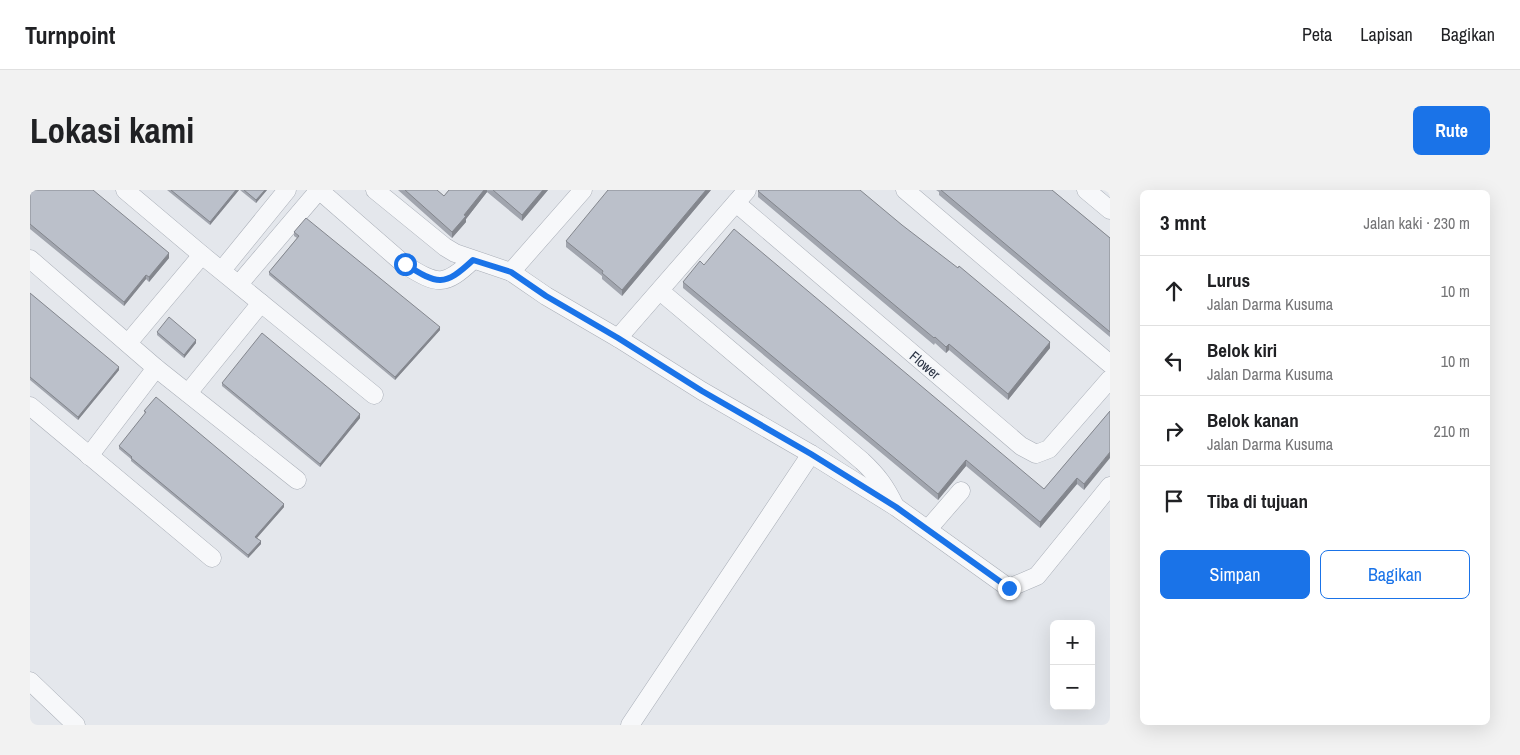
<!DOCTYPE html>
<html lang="id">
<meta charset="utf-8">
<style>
body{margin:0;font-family:"Archivo Narrow",sans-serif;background:#f2f2f2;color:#202124}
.controls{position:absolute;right:15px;bottom:15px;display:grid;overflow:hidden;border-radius:8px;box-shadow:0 5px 20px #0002}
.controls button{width:45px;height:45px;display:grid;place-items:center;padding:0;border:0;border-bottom:1px solid #e0e0e0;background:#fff;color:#202124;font:25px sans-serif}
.stop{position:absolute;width:15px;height:15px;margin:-11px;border:4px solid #1a73e8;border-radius:50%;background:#fff}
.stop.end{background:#1a73e8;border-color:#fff;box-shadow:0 1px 5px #0008}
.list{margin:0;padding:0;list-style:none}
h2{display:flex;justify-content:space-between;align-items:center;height:65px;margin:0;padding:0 20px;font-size:21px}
h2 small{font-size:16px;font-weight:400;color:#757577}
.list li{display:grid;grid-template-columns:32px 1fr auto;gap:15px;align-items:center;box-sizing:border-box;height:70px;padding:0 20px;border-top:1px solid #e0e0e0}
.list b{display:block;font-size:19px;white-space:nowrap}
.list p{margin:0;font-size:16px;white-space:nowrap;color:#757577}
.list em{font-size:16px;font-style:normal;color:#757577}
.actions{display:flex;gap:10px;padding:15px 20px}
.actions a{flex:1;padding:11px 0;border:1px solid #1a73e8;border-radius:8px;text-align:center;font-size:18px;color:#1a73e8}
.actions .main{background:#1a73e8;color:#fff}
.icon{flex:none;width:28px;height:28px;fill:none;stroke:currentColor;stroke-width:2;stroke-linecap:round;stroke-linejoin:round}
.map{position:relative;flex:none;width:1080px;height:535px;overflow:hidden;border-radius:8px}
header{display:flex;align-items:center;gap:30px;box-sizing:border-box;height:70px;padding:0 25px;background:#fff;border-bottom:1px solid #e0e0e0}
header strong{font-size:24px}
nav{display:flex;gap:28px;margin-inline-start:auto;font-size:18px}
.intro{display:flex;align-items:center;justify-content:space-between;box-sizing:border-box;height:120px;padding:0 30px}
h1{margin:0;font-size:35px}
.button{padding:12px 22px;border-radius:8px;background:#1a73e8;color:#fff;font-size:18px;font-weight:700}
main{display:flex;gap:30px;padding:0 30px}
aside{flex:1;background:#fff;border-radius:8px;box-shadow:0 5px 20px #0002}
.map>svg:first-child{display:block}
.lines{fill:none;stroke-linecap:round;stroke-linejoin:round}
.street-casing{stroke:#a9aeb7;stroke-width:19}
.street{stroke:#f7f8fa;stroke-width:18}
.wall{fill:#a1a5ae}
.shaded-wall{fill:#83868d}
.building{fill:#bbc0ca;stroke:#83868d}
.route{stroke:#1a73e8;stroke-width:6}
.labels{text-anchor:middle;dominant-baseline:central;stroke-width:5;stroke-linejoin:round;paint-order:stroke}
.street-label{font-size:14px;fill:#2b3445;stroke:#f4f6f9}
</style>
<header>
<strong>Turnpoint</strong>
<nav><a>Peta</a><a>Lapisan</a><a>Bagikan</a></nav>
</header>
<div class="intro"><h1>Lokasi kami</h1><a class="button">Rute</a></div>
<main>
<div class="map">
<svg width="1080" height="535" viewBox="0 0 1080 535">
<rect width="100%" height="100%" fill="#e4e7ec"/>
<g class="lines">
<g class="street-casing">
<g id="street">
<polyline points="95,0 172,65 344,205"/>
<path d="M289 0 375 75C408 95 414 97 443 70"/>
<polyline points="345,0 415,57 425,63 481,82 516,106 588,148 672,201 781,264 866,317 979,398 1007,386 1080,296"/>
<polyline points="875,0 1080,174"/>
<polyline points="1056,0 1080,20"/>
<polyline points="706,13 991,256 1006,264 1019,259 1080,189"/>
<polyline points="0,69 126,178 267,290"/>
<polyline points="192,80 257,0"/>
<polyline points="481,82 553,0"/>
<polyline points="209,94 289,0"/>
<path d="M630 101 832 271C848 286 856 297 865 316"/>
<polyline points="588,148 717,0"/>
<polyline points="98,153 172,65"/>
<polyline points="158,203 231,113"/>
<polyline points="0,216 182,368"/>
<polyline points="59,266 126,178"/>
<polyline points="898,339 931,301"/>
<polyline points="0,491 46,535"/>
<polyline points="600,535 781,264"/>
</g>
</g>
<use href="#street" class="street"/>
</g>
<g class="wall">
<polygon points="0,0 139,68 119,92 116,89 94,116 0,39"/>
<polygon points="137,0 209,0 180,35"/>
<polygon points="210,0 237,0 226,13"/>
<polygon points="368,0 407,0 414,6 419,0 518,0 492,31 457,2 436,29 436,32 422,48"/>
<polygon points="681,0 592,106 572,89 572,86 536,57 536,51"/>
<polygon points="906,0 1022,0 1080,48 1080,147 909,5 909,2"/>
<polygon points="728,1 1020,158 978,210 919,160 916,163 905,153 904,155 728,7"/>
<polygon points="264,42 410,140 365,190 239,85 239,82 267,48 264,46"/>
<polygon points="674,75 1014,299 1080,221 1054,300 1047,294 1010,338 936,276 908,310 653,98 653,92"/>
<polygon points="0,103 89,180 48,230 0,190"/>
<polygon points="127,142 166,153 154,168 127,145"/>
<polygon points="192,193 330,228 290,277 192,196"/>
<polygon points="114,221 254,317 227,348 231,354 218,368 101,271 101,269 89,259 89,256 115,224"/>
</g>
<g class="shaded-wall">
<polygon points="206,0 209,0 180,35 180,32"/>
<polygon points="235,0 237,0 226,13 226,10"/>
<polygon points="454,0 457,0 457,2 436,29 436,32 422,48 422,42 434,25"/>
<polygon points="513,0 518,0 492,31 492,25"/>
<polygon points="676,0 681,0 592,106 592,100"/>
<polygon points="139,63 139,68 119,92 119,87"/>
<polygon points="116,85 116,89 94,116 94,112"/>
<polygon points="410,137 410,140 365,190 365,187"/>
<polygon points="166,150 166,153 154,168 154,165"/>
<polygon points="1020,152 1020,158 978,210 978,204"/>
<polygon points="919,154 919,160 916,163 916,157"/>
<polygon points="89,177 89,180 48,230 48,227"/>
<polygon points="330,224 330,228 290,277 290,274"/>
<polygon points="1080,262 1080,268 1054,300 1054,294"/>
<polygon points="936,270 936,276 908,310 908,304"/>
<polygon points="1047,288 1047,294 1010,338 1010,332"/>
<polygon points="254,314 254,317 225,350 225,347"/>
<polygon points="231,351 231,354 218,368 218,365"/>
</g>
<g class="building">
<polygon points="0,0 63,0 139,63 119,87 116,85 94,112 0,34"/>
<polygon points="141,0 206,0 180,32"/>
<polygon points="214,0 235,0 226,10"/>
<polygon points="375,0 407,0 414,6 419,0 454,0 434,25 436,26 422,42"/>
<polygon points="463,0 513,0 492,25"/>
<polygon points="578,0 676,0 592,100 572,83 573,81 536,51"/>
<polygon points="729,0 830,0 872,35 928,78 929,76 1020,152 978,204 919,154 916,157 905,147 904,148 728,1"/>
<polygon points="911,0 1022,0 1080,48 1080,142"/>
<polygon points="276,28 410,137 365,187 239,82 269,46 264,42"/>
<polygon points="704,39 1014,299 1080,221 1080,262 1054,294 1047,288 1010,332 936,270 908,304 653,92 670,71 674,75"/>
<polygon points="0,103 89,177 48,227 0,187"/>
<polygon points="139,127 166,150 154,165 127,142"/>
<polygon points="232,143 330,224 290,274 192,193"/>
<polygon points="126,207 254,314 225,347 231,351 218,365 101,268 102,267 89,256 116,222 114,221"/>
</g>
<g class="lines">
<path class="route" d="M375 74C408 95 414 97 443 70L481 82 516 106 588 148 672 201 781 264 866 317 979 398"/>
</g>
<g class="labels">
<g class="street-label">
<text transform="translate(895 175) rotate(40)">Flower</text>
</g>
</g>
</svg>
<div class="controls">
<button>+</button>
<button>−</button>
</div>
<div class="stop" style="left:375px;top:74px"></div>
<div class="stop end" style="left:979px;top:398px"></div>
</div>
<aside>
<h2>3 mnt<small>Jalan kaki · 230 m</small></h2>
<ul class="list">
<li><svg class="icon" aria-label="ahead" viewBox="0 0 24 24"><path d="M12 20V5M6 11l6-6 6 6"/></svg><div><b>Lurus</b><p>Jalan Darma Kusuma</p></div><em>10 m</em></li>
<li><svg class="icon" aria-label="left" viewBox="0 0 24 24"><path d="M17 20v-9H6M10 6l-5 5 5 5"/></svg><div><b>Belok kiri</b><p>Jalan Darma Kusuma</p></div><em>10 m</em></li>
<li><svg class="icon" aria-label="right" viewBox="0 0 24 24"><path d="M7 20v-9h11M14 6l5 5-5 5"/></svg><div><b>Belok kanan</b><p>Jalan Darma Kusuma</p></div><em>210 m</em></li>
<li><svg class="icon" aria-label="arrive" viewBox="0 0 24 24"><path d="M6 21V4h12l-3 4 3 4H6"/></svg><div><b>Tiba di tujuan</b></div></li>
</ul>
<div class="actions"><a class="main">Simpan</a><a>Bagikan</a></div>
</aside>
</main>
